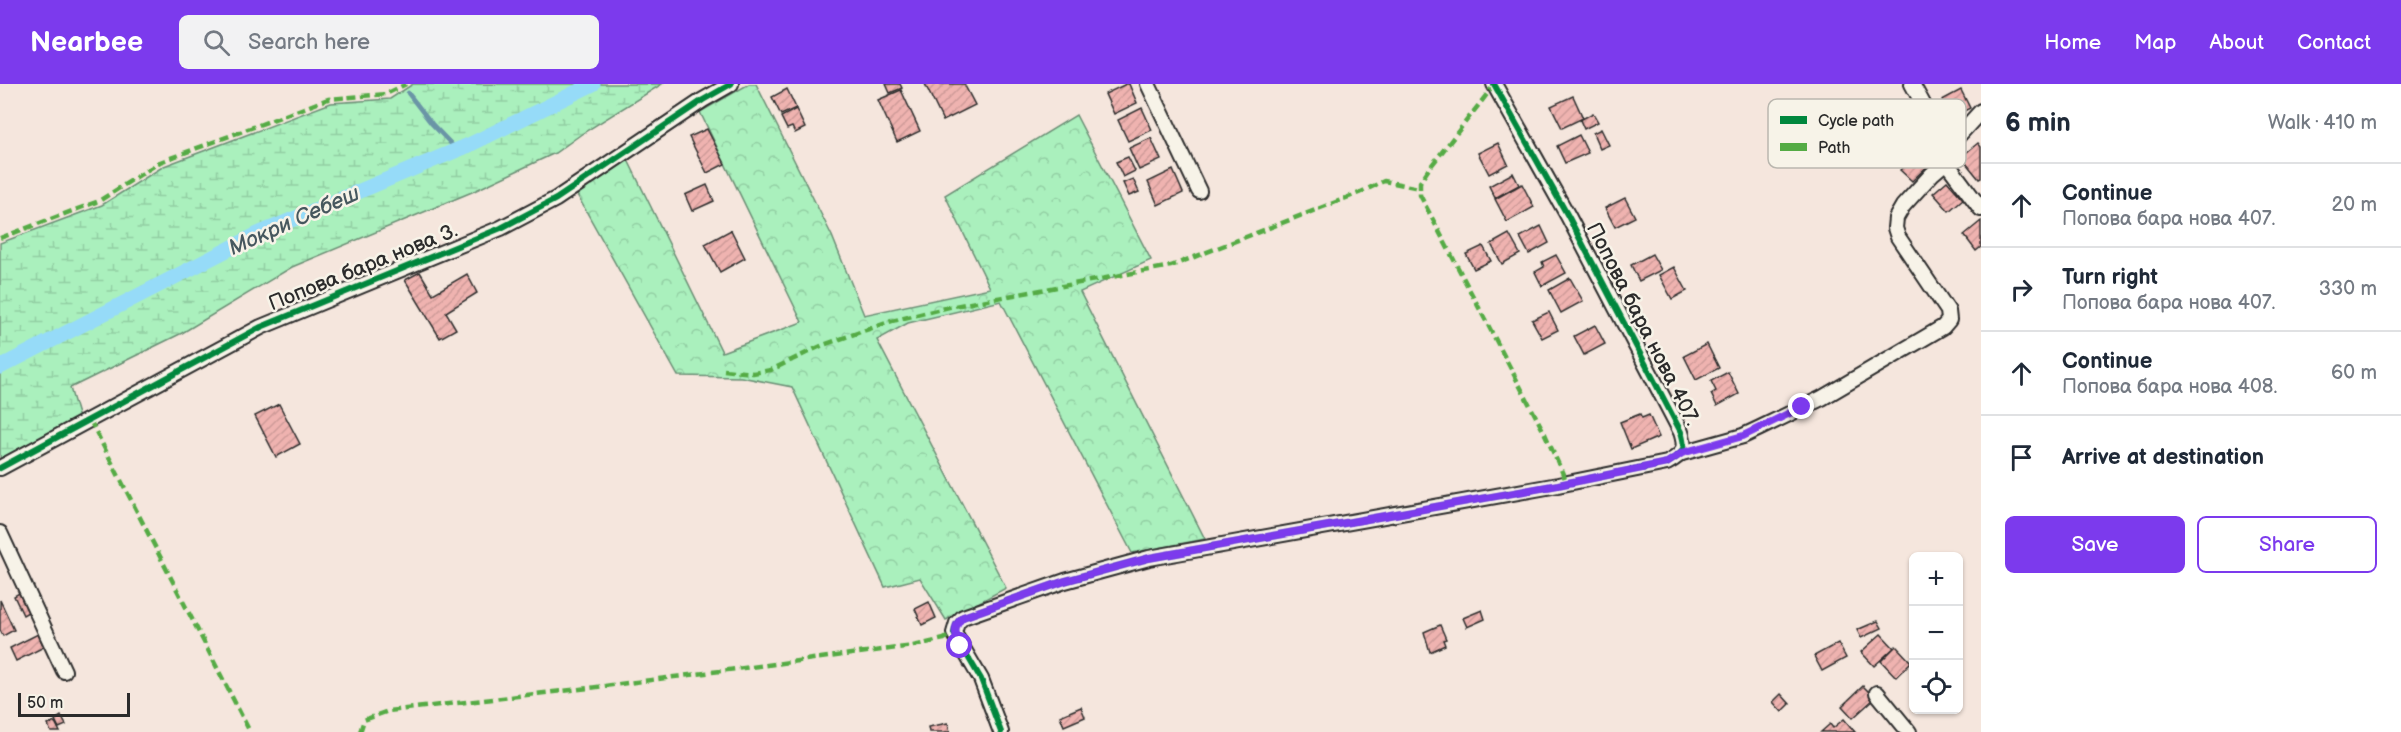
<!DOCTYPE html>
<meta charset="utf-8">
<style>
body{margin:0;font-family:"Balsamiq Sans",sans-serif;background:#f2f2f3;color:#1f2937}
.controls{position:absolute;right:18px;bottom:18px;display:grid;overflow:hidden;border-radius:9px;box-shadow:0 2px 4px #0004}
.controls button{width:54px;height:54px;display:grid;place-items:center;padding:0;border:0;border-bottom:2px solid #e0e1e3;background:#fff;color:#1f2937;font:30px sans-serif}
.scale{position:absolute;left:18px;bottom:15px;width:112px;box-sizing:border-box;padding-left:6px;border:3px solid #2b2b2b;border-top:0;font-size:16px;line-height:21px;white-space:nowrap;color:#2b2b2b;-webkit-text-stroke:4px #f7f3e8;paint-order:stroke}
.stop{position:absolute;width:18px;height:18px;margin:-14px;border:4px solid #7c3aed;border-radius:50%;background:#fff}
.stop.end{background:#7c3aed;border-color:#fff;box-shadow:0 2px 6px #0008}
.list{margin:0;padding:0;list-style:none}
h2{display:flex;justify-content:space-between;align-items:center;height:78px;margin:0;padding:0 24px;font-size:26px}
h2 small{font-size:20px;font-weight:400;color:#747a83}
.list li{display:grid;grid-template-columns:39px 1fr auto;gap:18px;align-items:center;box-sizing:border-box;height:84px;padding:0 24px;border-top:2px solid #e0e1e3}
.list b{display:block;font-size:22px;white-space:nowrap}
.list p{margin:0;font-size:20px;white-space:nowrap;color:#747a83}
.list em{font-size:20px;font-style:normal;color:#747a83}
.actions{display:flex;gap:12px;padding:18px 24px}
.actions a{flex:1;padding:14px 0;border:2px solid #7c3aed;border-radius:9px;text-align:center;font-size:21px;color:#7c3aed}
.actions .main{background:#7c3aed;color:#fff}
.icon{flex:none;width:33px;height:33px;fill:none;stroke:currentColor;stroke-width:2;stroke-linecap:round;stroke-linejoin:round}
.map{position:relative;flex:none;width:1981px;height:648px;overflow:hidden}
header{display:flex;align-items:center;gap:36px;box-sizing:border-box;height:84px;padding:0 30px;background:#7c3aed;color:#fff}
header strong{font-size:28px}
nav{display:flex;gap:33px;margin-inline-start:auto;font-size:21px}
.search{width:420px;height:54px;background:#f2f2f3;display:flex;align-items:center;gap:15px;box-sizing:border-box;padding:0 21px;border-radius:9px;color:#747a83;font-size:22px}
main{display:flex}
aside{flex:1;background:#fff}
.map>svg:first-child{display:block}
.forest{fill:url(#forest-crowns);stroke:#6a8e74;stroke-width:1.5}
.wetland{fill:url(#wetland-marsh);stroke:#6a8e74;stroke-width:1.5}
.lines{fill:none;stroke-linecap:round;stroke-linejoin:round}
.stream{stroke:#6b95a6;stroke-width:4.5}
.canal{stroke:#96dbf8;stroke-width:15}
.building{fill:url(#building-hatch);stroke:#2b2b2b;stroke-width:1.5}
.street-casing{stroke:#2b2b2b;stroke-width:18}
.street{stroke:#f7f3e8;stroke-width:14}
.quiet{stroke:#54ab44;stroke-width:4.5;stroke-dasharray:9 4.5;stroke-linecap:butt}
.cycleway-casing{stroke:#f7f3e8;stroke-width:10}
.cycleway{stroke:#00873e;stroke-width:6}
.route{stroke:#7c3aed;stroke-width:8}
.labels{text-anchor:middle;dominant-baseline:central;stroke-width:5;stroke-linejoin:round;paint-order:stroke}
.street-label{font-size:21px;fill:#2b2b2b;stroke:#f7f3e8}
.water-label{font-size:22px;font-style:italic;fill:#46575e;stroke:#f7f3e8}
.key{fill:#f7f3e8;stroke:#bab7af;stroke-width:1.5}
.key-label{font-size:16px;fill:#2b2b2b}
</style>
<header>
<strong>Nearbee</strong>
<div class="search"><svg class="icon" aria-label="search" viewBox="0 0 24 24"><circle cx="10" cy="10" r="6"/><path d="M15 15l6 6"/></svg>Search here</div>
<nav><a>Home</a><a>Map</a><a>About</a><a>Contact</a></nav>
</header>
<main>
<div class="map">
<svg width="1981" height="648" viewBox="0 0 1981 648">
<defs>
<pattern id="forest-crowns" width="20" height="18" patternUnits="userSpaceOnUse" patternTransform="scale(1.5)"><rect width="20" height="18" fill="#aaf0bd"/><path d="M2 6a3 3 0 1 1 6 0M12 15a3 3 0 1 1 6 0" fill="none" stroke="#92cea3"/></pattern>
<pattern id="wetland-marsh" width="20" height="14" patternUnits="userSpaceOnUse" patternTransform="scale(1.5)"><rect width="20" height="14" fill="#aaf0bd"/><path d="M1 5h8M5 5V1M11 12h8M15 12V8" fill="none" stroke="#92cea3"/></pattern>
<pattern id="building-hatch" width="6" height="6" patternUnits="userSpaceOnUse" patternTransform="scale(1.5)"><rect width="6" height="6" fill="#efb3b0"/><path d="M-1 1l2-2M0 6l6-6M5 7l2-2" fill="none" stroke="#cd9a98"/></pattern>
</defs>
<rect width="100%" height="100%" fill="#f5e6dd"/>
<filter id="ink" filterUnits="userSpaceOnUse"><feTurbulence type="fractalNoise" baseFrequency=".0167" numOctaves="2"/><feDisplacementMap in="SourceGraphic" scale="12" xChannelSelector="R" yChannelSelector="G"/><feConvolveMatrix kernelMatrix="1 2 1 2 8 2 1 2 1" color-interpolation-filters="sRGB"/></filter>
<g filter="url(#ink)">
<polygon class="forest" points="749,0 756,0 832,152 864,231 990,204 945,111 1076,31 1151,176 1080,208 1205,455 1132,469 1001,217 908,239 877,256 1006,504 946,536 920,494 885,503 792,303 741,293 678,292 575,107 628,76 722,268 802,238 700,28"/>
<polygon class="wetland" points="413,0 662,0 583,49 555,69 472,108 292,183 182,249 70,304 81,341 0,384 0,159 102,121 164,82 331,19 390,15"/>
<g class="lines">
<polyline class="stream" points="408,9 432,40 457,66"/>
<polyline class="canal" points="0,283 258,150 469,61 593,0"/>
</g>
<g class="building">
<polygon points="886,0 900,0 902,4 890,9"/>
<polygon points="925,0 964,0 975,21 943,37"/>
<polygon points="1126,0 1129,0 1137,19 1114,30 1105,10"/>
<polygon points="787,5 796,24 781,31 772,13"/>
<polygon points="901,6 920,47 897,58 878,16"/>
<polygon points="1961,6 1970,24 1951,34 1942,16"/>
<polygon points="1573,12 1583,34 1562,44 1551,22"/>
<polygon points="1142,24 1152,46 1128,57 1118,36"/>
<polygon points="796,25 805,44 795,49 792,43 787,45 781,33"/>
<polygon points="1593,29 1598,38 1584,45 1580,36"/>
<polygon points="707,45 725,80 707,89 689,53"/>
<polygon points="1601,45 1609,61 1600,65 1593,49"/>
<polygon points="1579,51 1588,69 1565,79 1557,62"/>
<polygon points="1151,54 1161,76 1139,86 1129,64"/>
<polygon points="1498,59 1508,80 1489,90 1478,69"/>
<polygon points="1978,59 1981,63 1981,94 1979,95 1961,73"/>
<polygon points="1925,61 1937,73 1912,97 1900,86"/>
<polygon points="1128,73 1135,87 1123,93 1116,78"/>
<polygon points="1173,86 1183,109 1158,121 1148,98"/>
<polygon points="1513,89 1519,101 1495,114 1489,102"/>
<polygon points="1133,95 1139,108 1129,112 1123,99"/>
<polygon points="1947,97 1963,115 1949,127 1933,109"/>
<polygon points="1522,100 1534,123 1507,138 1495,115"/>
<polygon points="707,101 714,117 692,127 685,111"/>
<polygon points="1625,114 1635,133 1615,143 1605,124"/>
<polygon points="1981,137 1981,163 1976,167 1964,151"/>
<polygon points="1541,142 1549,159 1529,170 1520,153"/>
<polygon points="731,146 745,174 720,188 705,160"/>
<polygon points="1509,150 1520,170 1502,180 1491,160"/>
<polygon points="1483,162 1491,177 1474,185 1466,170"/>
<polygon points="1652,170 1661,186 1639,197 1631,181"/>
<polygon points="1556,171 1566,189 1542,202 1535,188 1544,183 1542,178"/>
<polygon points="1674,183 1687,207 1672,215 1659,191"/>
<polygon points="420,188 433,210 467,190 477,209 446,228 456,245 440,254 405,196"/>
<polygon points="1570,194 1583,217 1561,229 1549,206"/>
<polygon points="1549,228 1558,246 1542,254 1532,236"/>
<polygon points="1595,241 1605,260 1584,271 1574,252"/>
<polygon points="1707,260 1719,284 1696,296 1684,272"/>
<polygon points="1728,288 1739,310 1717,322 1711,310 1716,307 1711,297"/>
<polygon points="279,320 300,360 276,373 255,332"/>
<polygon points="1640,330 1642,334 1649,331 1659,353 1631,365 1620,338"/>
<polygon points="21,508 30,527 23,531 14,512"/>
<polygon points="0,516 14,546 3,552 0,546"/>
<polygon points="929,518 936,534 922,541 915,525"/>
<polygon points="1482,526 1485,535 1467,543 1463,534"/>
<polygon points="1878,537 1882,544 1861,554 1857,546"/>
<polygon points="1440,541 1446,555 1443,556 1445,561 1430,568 1424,548"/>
<polygon points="38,550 44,563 16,577 10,564"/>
<polygon points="1881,550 1894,564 1874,582 1861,568"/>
<polygon points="1838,559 1846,574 1822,587 1814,572"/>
<polygon points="1896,562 1911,578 1896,593 1881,577"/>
<polygon points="1863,602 1875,614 1853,634 1842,622"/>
<polygon points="1781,610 1790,620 1782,628 1773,618"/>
<polygon points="1081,623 1085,633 1064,642 1060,632"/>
<polygon points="61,632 66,641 59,644 55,636"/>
<polygon points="1844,635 1855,648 1821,648 1830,640 1833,644"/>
<polygon points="55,638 60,648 51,648 48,641"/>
<polygon points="948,639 950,648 929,648 928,643"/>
</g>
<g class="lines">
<g class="street-casing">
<g id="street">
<polyline points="1148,0 1199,107"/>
<polyline points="1912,0 1938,47 1949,62"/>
<polyline points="1946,78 1981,125"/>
<polyline points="1682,369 1743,352 1760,344 1822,314 1943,243 1949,236 1948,227 1898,153 1895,144 1896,134 1903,122 1932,90 1946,78 1949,62 1981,27"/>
<polyline points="0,384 261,243 501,144 556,115 703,16 731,0"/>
<polyline points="0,449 64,587"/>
<polyline points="1877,609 1909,648"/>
<path d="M1001 648 981 595 954 549 957 539 963 533 1065 497 1149 474 1558 401 1667 379C1683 370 1687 366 1681 348L1568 132 1494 0"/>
</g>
</g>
<use href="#street" class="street"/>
<g class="quiet">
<polyline points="1495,0 1428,86 1420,98 1420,111 1545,350 1567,399"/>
<polyline points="0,154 99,117 160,78 328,15 386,10 406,0"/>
<polyline points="724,286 753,289 771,286 823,261 892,237 949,223 1171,182 1359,109 1384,97 1419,104"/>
<polyline points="90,336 250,648"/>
<polyline points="360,648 364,636 388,627 597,603 913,562 944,555 954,549"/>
</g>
<g class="cycleway-casing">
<g id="cycleway">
<polyline points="0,384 261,243 501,144 556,115 703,16 731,0"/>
<path d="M1001 648 981 595 954 549 957 539 963 533 1065 497 1149 474 1558 401 1667 379C1683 370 1687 366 1681 348L1568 132 1494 0"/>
</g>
</g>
<use href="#cycleway" class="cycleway"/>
</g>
</g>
<g class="lines" filter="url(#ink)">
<path class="route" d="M960 562C955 550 952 543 963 533L1065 497 1149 474 1558 401 1667 379 1682 369 1743 352 1802 323"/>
</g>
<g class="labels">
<g class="street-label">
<text transform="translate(363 183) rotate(-22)">Попова бара нова 3.</text>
<text transform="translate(1643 240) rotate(63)">Попова бара нова 407.</text>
</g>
<g class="water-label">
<text transform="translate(294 137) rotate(-24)">Мокри Себеш</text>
</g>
</g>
<rect x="1768" y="15" width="198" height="69" rx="9" class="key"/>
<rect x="1780" y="32" width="27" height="8" fill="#00873e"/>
<rect x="1780" y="59" width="27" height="8" fill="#54ab44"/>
<g class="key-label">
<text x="1818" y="42">Cycle path</text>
<text x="1818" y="69">Path</text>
</g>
</svg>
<div class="controls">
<button>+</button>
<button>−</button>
<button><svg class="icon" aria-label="locate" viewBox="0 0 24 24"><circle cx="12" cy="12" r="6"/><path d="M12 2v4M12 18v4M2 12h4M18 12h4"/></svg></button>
</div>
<div class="scale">50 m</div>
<div class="stop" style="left:960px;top:562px"></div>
<div class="stop end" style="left:1802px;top:323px"></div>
</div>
<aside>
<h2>6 min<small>Walk · 410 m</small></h2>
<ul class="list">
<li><svg class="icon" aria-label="ahead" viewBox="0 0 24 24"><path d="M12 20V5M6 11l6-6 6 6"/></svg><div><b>Continue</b><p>Попова бара нова 407.</p></div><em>20 m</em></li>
<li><svg class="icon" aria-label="right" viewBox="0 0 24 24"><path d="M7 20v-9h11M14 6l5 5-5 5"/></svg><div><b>Turn right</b><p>Попова бара нова 407.</p></div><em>330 m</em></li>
<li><svg class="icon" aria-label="ahead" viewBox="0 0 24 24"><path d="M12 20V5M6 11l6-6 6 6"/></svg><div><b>Continue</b><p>Попова бара нова 408.</p></div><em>60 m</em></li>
<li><svg class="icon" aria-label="arrive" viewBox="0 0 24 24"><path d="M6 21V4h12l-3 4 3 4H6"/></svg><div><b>Arrive at destination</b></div></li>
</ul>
<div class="actions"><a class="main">Save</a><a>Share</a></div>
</aside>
</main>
